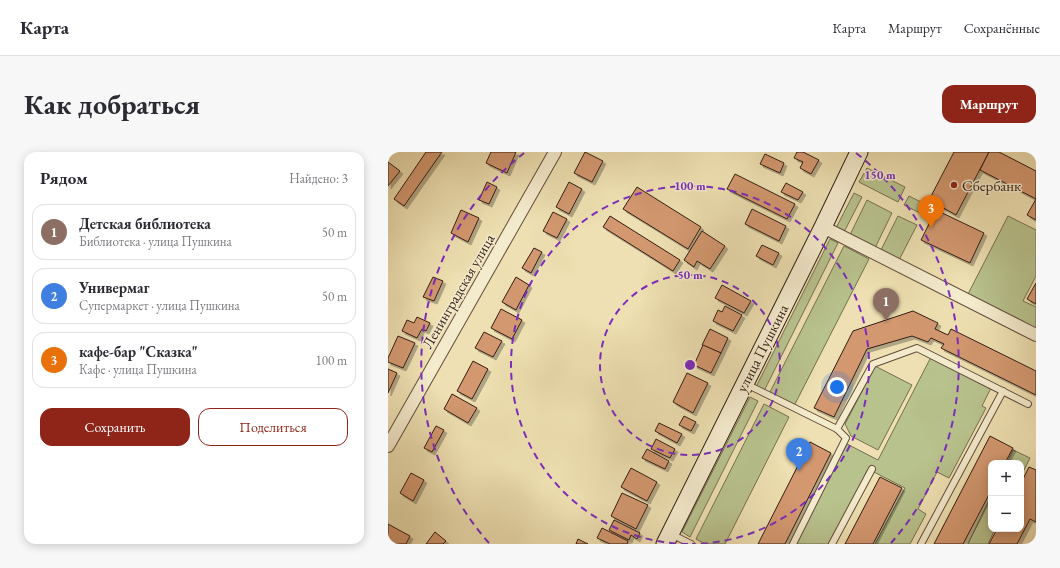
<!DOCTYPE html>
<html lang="ru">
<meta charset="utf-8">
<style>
body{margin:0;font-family:"EB Garamond",serif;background:#f7f7f7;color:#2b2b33}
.controls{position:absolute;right:12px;bottom:12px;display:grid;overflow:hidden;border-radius:8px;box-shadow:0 2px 10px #0003}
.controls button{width:36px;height:36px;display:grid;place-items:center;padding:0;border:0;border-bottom:1px solid #e1e1e2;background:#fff;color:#2b2b33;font:20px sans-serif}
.you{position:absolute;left:449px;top:235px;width:14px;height:14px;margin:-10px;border:3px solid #fff;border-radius:50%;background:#1a73e8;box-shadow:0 0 0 6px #1a73e833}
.badge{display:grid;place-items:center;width:26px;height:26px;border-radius:50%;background:#8f2418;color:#fff;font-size:13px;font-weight:700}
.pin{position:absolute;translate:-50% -33px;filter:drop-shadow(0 1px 2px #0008)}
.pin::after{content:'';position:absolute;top:21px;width:14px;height:12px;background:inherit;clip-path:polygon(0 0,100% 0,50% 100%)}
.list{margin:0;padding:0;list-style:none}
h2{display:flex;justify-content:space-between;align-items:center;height:52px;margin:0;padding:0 16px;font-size:17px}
h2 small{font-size:13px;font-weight:400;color:#7c7c81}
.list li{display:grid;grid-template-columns:26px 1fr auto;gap:12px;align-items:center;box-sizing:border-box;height:56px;margin:0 8px 8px;padding:0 8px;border:1px solid #e1e1e2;border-radius:12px}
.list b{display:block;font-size:15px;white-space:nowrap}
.list p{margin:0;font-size:13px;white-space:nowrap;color:#7c7c81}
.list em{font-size:13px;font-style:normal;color:#7c7c81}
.actions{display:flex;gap:8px;padding:12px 16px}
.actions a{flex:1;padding:9px 0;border:1px solid #8f2418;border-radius:12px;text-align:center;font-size:14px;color:#8f2418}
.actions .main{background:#8f2418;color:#fff}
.map{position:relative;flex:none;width:648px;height:392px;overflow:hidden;border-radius:12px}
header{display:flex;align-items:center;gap:24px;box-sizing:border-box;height:56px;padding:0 20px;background:#fff;border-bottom:1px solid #e1e1e2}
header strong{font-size:19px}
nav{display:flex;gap:22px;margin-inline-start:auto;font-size:14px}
.intro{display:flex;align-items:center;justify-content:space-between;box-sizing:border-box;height:96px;padding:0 24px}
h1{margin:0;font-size:28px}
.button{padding:10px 18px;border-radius:12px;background:#8f2418;color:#fff;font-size:14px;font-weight:700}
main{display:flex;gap:24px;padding:0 24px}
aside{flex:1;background:#fff;border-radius:12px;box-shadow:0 2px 10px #0003}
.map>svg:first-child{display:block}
.green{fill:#b8c28d;stroke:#756f50}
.building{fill:#d39870;stroke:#321c14;filter:url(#shadow)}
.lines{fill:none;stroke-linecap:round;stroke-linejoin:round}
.service-casing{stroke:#614d3c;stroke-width:8}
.minor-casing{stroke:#614d3c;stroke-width:14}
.secondary-casing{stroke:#321c14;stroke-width:19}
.service{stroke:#f4ebcd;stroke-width:6}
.minor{stroke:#f4ebcd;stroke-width:12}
.secondary{stroke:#f4ebcd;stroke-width:17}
.ring{fill:none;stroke:#7b2cbf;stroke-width:2;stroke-dasharray:7 5}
.poi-dot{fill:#8f2418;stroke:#f4ebcd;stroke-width:1.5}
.labels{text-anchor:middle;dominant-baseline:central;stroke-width:3;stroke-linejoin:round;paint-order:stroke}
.poi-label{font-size:15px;fill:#321c14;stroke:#f4ebcd;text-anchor:start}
.street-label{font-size:15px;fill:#321c14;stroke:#f4ebcd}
.centre{fill:#7b2cbf;stroke:#f4ebcd;stroke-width:2}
.ring-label{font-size:12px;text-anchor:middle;font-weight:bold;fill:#7b2cbf;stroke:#f4ebcd;stroke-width:3;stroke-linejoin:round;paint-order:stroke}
</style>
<header>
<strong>Карта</strong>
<nav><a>Карта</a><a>Маршрут</a><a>Сохранённые</a></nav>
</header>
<div class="intro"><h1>Как добраться</h1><a class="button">Маршрут</a></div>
<main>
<aside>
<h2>Рядом<small>Найдено: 3</small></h2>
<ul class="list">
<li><span class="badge" style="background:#8d6e63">1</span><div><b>Детская библиотека</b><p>Библиотека · улица Пушкина</p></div><em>50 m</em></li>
<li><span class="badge" style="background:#3f7fe0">2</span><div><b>Универмаг</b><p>Супермаркет · улица Пушкина</p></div><em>50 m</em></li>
<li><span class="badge" style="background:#e8710a">3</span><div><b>кафе-бар &quot;Сказка&quot;</b><p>Кафе · улица Пушкина</p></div><em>100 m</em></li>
</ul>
<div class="actions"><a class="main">Сохранить</a><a>Поделиться</a></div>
</aside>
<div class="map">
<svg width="648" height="392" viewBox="0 0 648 392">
<defs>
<filter id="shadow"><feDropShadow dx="3" dy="3" stdDeviation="0" flood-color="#0004"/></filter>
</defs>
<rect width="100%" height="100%" fill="#eee0b2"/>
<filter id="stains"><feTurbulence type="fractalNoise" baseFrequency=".005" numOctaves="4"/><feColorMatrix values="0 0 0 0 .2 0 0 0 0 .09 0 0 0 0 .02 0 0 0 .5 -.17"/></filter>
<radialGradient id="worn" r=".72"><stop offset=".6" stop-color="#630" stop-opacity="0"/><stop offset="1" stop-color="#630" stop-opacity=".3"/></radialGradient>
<g class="green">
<polygon points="479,16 517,35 510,50 471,30"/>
<polygon points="466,41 474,45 455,82 447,78"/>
<polygon points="521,44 539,53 534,62 516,53"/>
<polygon points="479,48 504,61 486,98 461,85"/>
<polygon points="510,64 529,73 510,110 492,100"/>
<polygon points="620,64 648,78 648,124 635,149 648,155 648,178 579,144"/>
<polygon points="442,87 450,91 376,239 368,235"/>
<polygon points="456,94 481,107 406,254 381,242"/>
<polygon points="543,205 603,236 594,254 598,256 561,326 549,320 530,357 538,362 522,392 487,392 517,336 484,319 446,392 407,392 459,292 490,308"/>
<polygon points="487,214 524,233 490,298 463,284 457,272"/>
<polygon points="362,245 370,249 302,385 294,380"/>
<polygon points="376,252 401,265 337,392 317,392 308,387"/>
<polygon points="625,298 642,306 633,324 633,311 619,311"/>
<polygon points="603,344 603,377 607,377 600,392 580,392"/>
</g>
<g class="building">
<polygon points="38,0 54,0 16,54 6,47"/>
<polygon points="103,0 128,0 119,21 98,11"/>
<polygon points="197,0 215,9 204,30 186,21"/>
<polygon points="409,0 415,0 431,8 423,22 412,16 415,10 406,6"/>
<polygon points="566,0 601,0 568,63 541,48"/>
<polygon points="601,0 611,0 648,19 648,47 592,18"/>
<polygon points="377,2 396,11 392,21 372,12"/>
<polygon points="0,10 12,19 0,34"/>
<polygon points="347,22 407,52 399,67 339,37"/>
<polygon points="99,30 109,35 101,52 91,48"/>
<polygon points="181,30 194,37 181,62 168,55"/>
<polygon points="398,31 415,40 410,48 393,40"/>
<polygon points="249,35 313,75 300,97 235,57"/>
<polygon points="648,47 648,68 639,63"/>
<polygon points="364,57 398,74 391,89 357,72"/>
<polygon points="73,58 91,66 80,90 63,81"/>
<polygon points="548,58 596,81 582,111 533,88"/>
<polygon points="165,60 179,67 169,86 155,79"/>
<polygon points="222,64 292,108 285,119 215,75"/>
<polygon points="314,79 337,94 322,117 309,109 306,115 296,108"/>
<polygon points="374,93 391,101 385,113 368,104"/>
<polygon points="146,96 154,100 143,121 134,116"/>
<polygon points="45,125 55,129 46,149 35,145"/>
<polygon points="128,125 141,133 128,158 114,150"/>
<polygon points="648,131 648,152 639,147"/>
<polygon points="334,133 363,149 356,161 327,146"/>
<polygon points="337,154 354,163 345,179 325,169 330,158 334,160"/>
<polygon points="113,157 134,168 124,187 103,176"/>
<polygon points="525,159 550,171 547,177 560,183 563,177 648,219 648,243 553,196 556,192 543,186 540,190 524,184 479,197 446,265 426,256 465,179"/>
<polygon points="29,165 42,171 38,179 34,177 29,186 14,179 19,168 26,171"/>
<polygon points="322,177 340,186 333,201 314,193"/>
<polygon points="96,180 114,189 105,205 87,196"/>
<polygon points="10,184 27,191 15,216 0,210 0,206"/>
<polygon points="315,193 333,201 323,221 306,213"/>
<polygon points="85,209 100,217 84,247 69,239"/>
<polygon points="0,217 9,221 0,241"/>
<polygon points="299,221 320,231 305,261 285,250"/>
<polygon points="64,242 89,256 80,271 56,257"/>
<polygon points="296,264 308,270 303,279 291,273"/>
<polygon points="271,271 294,282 289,291 267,279"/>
<polygon points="48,274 56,278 44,300 36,296"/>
<polygon points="602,284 625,296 617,311 603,311 603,339 575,392 546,392"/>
<polygon points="268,287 287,297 282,306 263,297"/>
<polygon points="422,290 443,301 397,392 370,392"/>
<polygon points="259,297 281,309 277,317 254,306"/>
<polygon points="641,315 648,318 648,370 642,367 629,392 601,392 609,377 633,377 633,331"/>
<polygon points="243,316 269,330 259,349 233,335"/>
<polygon points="23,321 36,328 25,349 12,341"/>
<polygon points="492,325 514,336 485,392 457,392"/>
<polygon points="234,341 260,353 248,377 223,364"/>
<polygon points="226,368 252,381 249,387 243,383 241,388 221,378"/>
<polygon points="0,372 22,384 18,392 0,392"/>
<polygon points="214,376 240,389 239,392 222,392 209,386"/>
<polygon points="47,380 58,389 55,392 38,392"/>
<polygon points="190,387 200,392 188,392"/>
</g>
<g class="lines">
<g class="service-casing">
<g id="service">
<polyline points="358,232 449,277 485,212 529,196 640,252"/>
<polyline points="283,382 303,392"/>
<polyline points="405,392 458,286 449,277"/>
<polyline points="444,392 484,317"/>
<polyline points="533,392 615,239"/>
</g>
</g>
<g class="minor-casing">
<g id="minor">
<polyline points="435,75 648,183"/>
<polyline points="0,294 167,0"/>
</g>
</g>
<g class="secondary-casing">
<polyline id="secondary" points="277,392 435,75 471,0"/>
</g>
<use href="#service" class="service"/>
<use href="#minor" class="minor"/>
<use href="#secondary" class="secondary"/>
</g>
<g class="ring">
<circle cx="302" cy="213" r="90"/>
<path d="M300 392A179 179 0 1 1 304 392"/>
<path d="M101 391A269 269 0 0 1 136 1M468 1A269 269 0 0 1 503 391"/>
</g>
<circle class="poi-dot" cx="566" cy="33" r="4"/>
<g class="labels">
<g class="poi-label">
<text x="574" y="33">Сбербанк</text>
</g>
<g class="street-label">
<text transform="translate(70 139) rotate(-60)">Ленинградская улица</text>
<text transform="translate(374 196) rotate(-63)">улица Пушкина</text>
</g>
</g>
<circle cx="302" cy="213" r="6" class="centre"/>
<g class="ring-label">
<text x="492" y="27">150 m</text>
<text x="302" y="38">100 m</text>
<text x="302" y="127">50 m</text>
</g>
<rect width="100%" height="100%" filter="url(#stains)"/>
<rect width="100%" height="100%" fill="url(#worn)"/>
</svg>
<div class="controls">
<button>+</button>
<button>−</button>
</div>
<div class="you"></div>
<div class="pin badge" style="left:498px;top:169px;background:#8d6e63">1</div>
<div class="pin badge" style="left:411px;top:319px;background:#3f7fe0">2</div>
<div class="pin badge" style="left:543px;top:76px;background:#e8710a">3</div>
</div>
</main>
